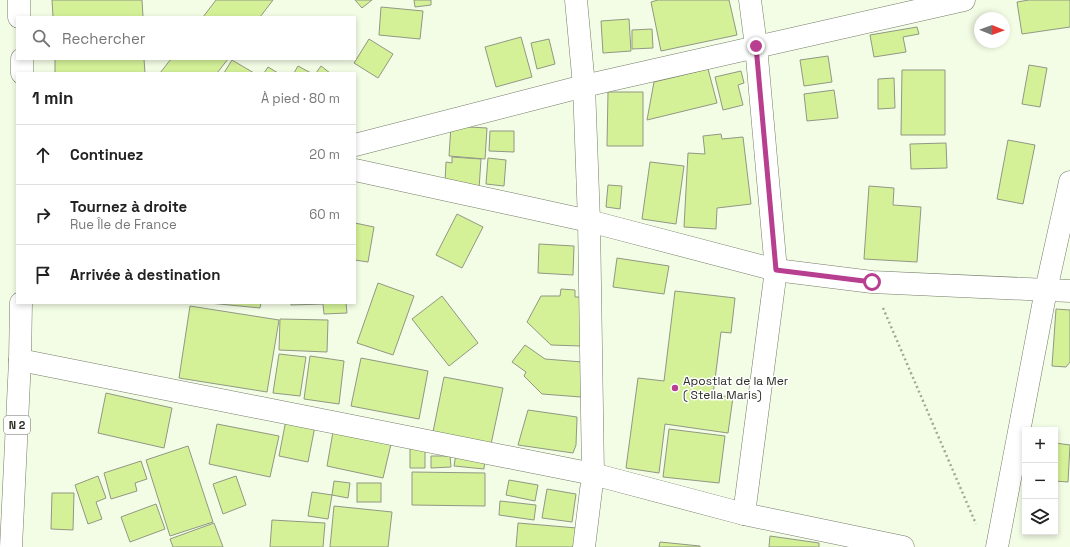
<!DOCTYPE html>
<html lang="fr">
<meta charset="utf-8">
<style>
body{margin:0;font-family:"Space Grotesk",sans-serif;background:#f6f6f6;color:#222}
.controls{position:absolute;right:12px;bottom:12px;display:grid;overflow:hidden;border-radius:0px;box-shadow:0 2px 6px #0003}
.controls button{width:36px;height:36px;display:grid;place-items:center;padding:0;border:0;border-bottom:1px solid #e0e0e0;background:#fff;color:#222;font:20px sans-serif}
.compass{position:absolute;left:974px;top:12px;width:36px;height:36px;border-radius:50%;background:#fff;box-shadow:0 2px 6px #0003;rotate:91deg}
.stop{position:absolute;width:12px;height:12px;margin:-9px;border:3px solid #b83e90;border-radius:50%;background:#fff}
.stop.end{background:#b83e90;border-color:#fff;box-shadow:0 1px 4px #0008}
.list{margin:0;padding:0;list-style:none}
h2{display:flex;justify-content:space-between;align-items:center;height:52px;margin:0;padding:0 16px;font-size:17px}
h2 small{font-size:13px;font-weight:400;color:#767676}
.list li{display:grid;grid-template-columns:26px 1fr auto;gap:12px;align-items:center;box-sizing:border-box;height:60px;padding:0 16px;border-top:1px solid #e0e0e0}
.list b{display:block;font-size:15px;white-space:nowrap}
.list p{margin:0;font-size:13px;white-space:nowrap;color:#767676}
.list em{font-size:13px;font-style:normal;color:#767676}
.icon{flex:none;width:22px;height:22px;fill:none;stroke:currentColor;stroke-width:2;stroke-linecap:round;stroke-linejoin:round}
.map{position:relative;flex:none;width:1070px;height:547px;overflow:hidden}
.search{position:absolute;background:#fff;box-shadow:0 2px 6px #0003;left:16px;top:16px;width:340px;height:44px;display:flex;align-items:center;gap:10px;box-sizing:border-box;padding:0 14px;border-radius:0px;color:#767676;font-size:15px}
.panel{position:absolute;background:#fff;box-shadow:0 2px 6px #0003;left:16px;top:72px;width:340px;height:232px;border-radius:0px}
.map>svg:first-child{display:block}
.building{fill:#d4f198;stroke:#919884}
.lines{fill:none;stroke-linecap:round;stroke-linejoin:round}
.minor-casing{stroke:#747c68;stroke-width:23}
.primary-casing{stroke:#747c68;stroke-width:23}
.path{stroke:#a2a897;stroke-width:2.5;stroke-dasharray:2 3;stroke-linecap:butt}
.minor{stroke:#fff;stroke-width:22}
.primary{stroke:#fff;stroke-width:22}
.route{stroke:#b83e90;stroke-width:5}
.poi-dot{fill:#b83e90;stroke:#fff;stroke-width:1.5}
.labels{text-anchor:middle;dominant-baseline:central;stroke-width:3;stroke-linejoin:round;paint-order:stroke}
.shield{fill:#fff;stroke:#6b6d66;stroke-width:1}
.shield-label{font-size:11px;font-weight:bold;fill:#2b2e25}
.poi-label{font-size:12px;fill:#2b2e25;stroke:#fff;text-anchor:start}
</style>
<div class="map">
<svg width="1070" height="547" viewBox="0 0 1070 547">
<rect width="100%" height="100%" fill="#f3fce5"/>
<g class="building">
<polygon points="52,0 142,0 143,17 53,17"/>
<polygon points="216,0 273,0 260,17 203,17"/>
<polygon points="355,0 372,0 362,8"/>
<polygon points="414,0 431,0 431,5 415,7"/>
<polygon points="658,0 729,0 737,35 661,51 651,2"/>
<polygon points="1029,0 1070,0 1070,27 1022,34 1017,2"/>
<polygon points="381,7 423,11 420,39 379,35"/>
<polygon points="629,19 631,51 603,53 601,21"/>
<polygon points="917,27 919,34 903,37 906,52 874,57 870,35"/>
<polygon points="652,29 653,48 632,49 632,30"/>
<polygon points="521,37 532,77 496,87 485,47"/>
<polygon points="369,39 393,54 378,78 354,63"/>
<polygon points="549,39 555,64 537,69 531,43"/>
<polygon points="828,56 832,82 804,86 800,60"/>
<polygon points="55,59 144,59 145,73 55,73"/>
<polygon points="171,59 228,59 217,73 160,73"/>
<polygon points="232,60 254,73 224,73"/>
<polygon points="1029,65 1047,68 1040,107 1022,104"/>
<polygon points="298,66 311,73 294,73"/>
<polygon points="321,66 330,73 316,73"/>
<polygon points="268,67 278,73 264,73"/>
<polygon points="708,69 717,103 647,120 654,82"/>
<polygon points="902,70 945,70 945,135 901,135"/>
<polygon points="741,71 744,83 738,85 743,105 723,110 715,77"/>
<polygon points="894,78 895,108 878,109 878,79"/>
<polygon points="834,90 838,118 807,121 804,94"/>
<polygon points="608,92 643,92 643,146 607,146"/>
<polygon points="451,126 487,128 485,159 449,156"/>
<polygon points="490,131 514,131 514,152 489,151"/>
<polygon points="721,134 722,139 743,137 751,204 717,208 716,229 684,227 688,153 705,154 703,136"/>
<polygon points="1008,140 1035,145 1023,204 997,199"/>
<polygon points="946,143 947,168 911,169 910,144"/>
<polygon points="452,157 481,159 479,189 445,182 446,162 452,163"/>
<polygon points="488,158 506,160 504,186 486,184"/>
<polygon points="650,162 684,166 676,224 642,219"/>
<polygon points="608,185 622,186 620,209 606,207"/>
<polygon points="869,186 894,188 893,205 921,207 917,262 864,259"/>
<polygon points="457,214 483,227 462,268 436,255"/>
<polygon points="355,223 374,227 368,262 355,260"/>
<polygon points="539,244 574,246 573,275 538,273"/>
<polygon points="617,258 669,266 664,294 613,287"/>
<polygon points="378,283 414,296 393,355 357,343"/>
<polygon points="561,289 575,290 575,297 582,297 581,346 551,345 527,322 541,296 560,296"/>
<polygon points="675,291 735,298 731,333 721,332 713,395 733,397 728,433 665,424 659,473 626,468 638,378 664,381"/>
<polygon points="442,296 478,343 449,366 412,319"/>
<polygon points="209,303 261,303 260,308"/>
<polygon points="291,303 346,303 347,313 324,314 323,304 291,305"/>
<polygon points="190,306 279,320 267,392 179,378"/>
<polygon points="1056,309 1070,310 1070,362 1066,367 1052,366"/>
<polygon points="280,319 328,320 327,352 279,350"/>
<polygon points="525,345 545,359 582,362 581,397 542,394 524,376 526,372 512,362"/>
<polygon points="279,354 306,357 300,396 273,393"/>
<polygon points="310,356 344,361 339,404 304,399"/>
<polygon points="361,358 428,371 419,419 351,406"/>
<polygon points="444,377 503,388 491,444 433,432"/>
<polygon points="106,393 172,408 164,448 98,433"/>
<polygon points="528,410 577,417 576,445 573,453 518,445"/>
<polygon points="286,420 315,426 308,462 279,456"/>
<polygon points="217,424 279,436 270,477 209,464"/>
<polygon points="669,429 725,436 719,483 663,477"/>
<polygon points="333,432 391,444 383,478 327,466"/>
<polygon points="1055,443 1070,445 1068,482 1055,481"/>
<polygon points="425,445 425,468 410,468 410,446"/>
<polygon points="188,446 213,522 170,536 146,460"/>
<polygon points="456,454 485,457 484,469 454,466"/>
<polygon points="431,456 450,456 451,467 431,468"/>
<polygon points="141,461 147,479 135,483 137,491 111,499 104,473"/>
<polygon points="412,472 485,473 485,506 412,505"/>
<polygon points="98,476 106,498 96,502 102,519 88,524 75,485"/>
<polygon points="236,476 246,505 223,514 213,484"/>
<polygon points="509,480 538,485 535,501 506,495"/>
<polygon points="334,481 350,483 348,498 332,495"/>
<rect x="357" y="483" width="24" height="19"/>
<polygon points="547,489 576,494 572,522 542,518"/>
<polygon points="312,492 332,495 328,519 308,516"/>
<polygon points="52,493 74,493 73,530 51,529"/>
<polygon points="500,501 536,505 534,520 499,515"/>
<polygon points="156,504 165,529 130,542 121,517"/>
<polygon points="334,506 392,512 388,547 330,547"/>
<polygon points="272,520 325,523 323,547 270,547"/>
<polygon points="214,523 223,547 173,547 170,539"/>
<polygon points="518,523 577,528 576,547 516,547"/>
<polygon points="770,536 819,543 819,547 769,547"/>
<polygon points="660,542 700,546 700,547 659,547"/>
</g>
<g class="lines">
<g class="minor-casing">
<g id="minor">
<polyline points="576,0 584,86 589,221 593,474 584,547"/>
<polyline points="355,145 584,86 964,0"/>
<polyline points="355,170 589,221 776,270 872,282 1070,291"/>
<polyline points="20,360 593,474 744,514 903,547"/>
<polyline points="744,514 776,270 756,46 750,0"/>
<polyline points="997,547 1046,290 1070,182"/>
</g>
</g>
<g class="primary-casing">
<g id="primary">
<polyline points="19,0 19,17"/>
<polyline points="22,59 22,73"/>
<polyline points="11,547 20,360 21,303"/>
</g>
</g>
<polyline class="path" points="883,308 976,524"/>
<use href="#minor" class="minor"/>
<use href="#primary" class="primary"/>
</g>
<g class="lines">
<polyline class="route" points="756,46 776,270 872,282"/>
</g>
<circle class="poi-dot" cx="675" cy="388" r="4"/>
<g class="labels">
<rect class="shield" x="4" y="416" width="26" height="18" rx="3"/>
<g class="shield-label">
<text x="17" y="425">N 2</text>
</g>
<g class="poi-label">
<text x="683" y="381">Apostlat de la Mer<tspan x="683" dy="14">( Stella Maris)</tspan></text>
</g>
</g>
</svg>
<div class="controls">
<button>+</button>
<button>−</button>
<button><svg class="icon" aria-label="layers" viewBox="0 0 24 24"><path d="M12 4l9 5-9 5-9-5zM3 14l9 5 9-5"/></svg></button>
</div>
<svg class="compass" viewBox="-18 -18 36 36"><path d="M0-13l5 13h-10z" fill="#e53935"/><path d="M0 13l5-13h-10z" fill="#767676"/></svg>
<div class="stop" style="left:872px;top:282px"></div>
<div class="stop end" style="left:756px;top:46px"></div>
<div class="search"><svg class="icon" aria-label="search" viewBox="0 0 24 24"><circle cx="10" cy="10" r="6"/><path d="M15 15l6 6"/></svg>Rechercher</div>
<section class="panel">
<h2>1 min<small>À pied · 80 m</small></h2>
<ul class="list">
<li><svg class="icon" aria-label="ahead" viewBox="0 0 24 24"><path d="M12 20V5M6 11l6-6 6 6"/></svg><div><b>Continuez</b></div><em>20 m</em></li>
<li><svg class="icon" aria-label="right" viewBox="0 0 24 24"><path d="M7 20v-9h11M14 6l5 5-5 5"/></svg><div><b>Tournez à droite</b><p>Rue Île de France</p></div><em>60 m</em></li>
<li><svg class="icon" aria-label="arrive" viewBox="0 0 24 24"><path d="M6 21V4h12l-3 4 3 4H6"/></svg><div><b>Arrivée à destination</b></div></li>
</ul>
</section>
</div>
